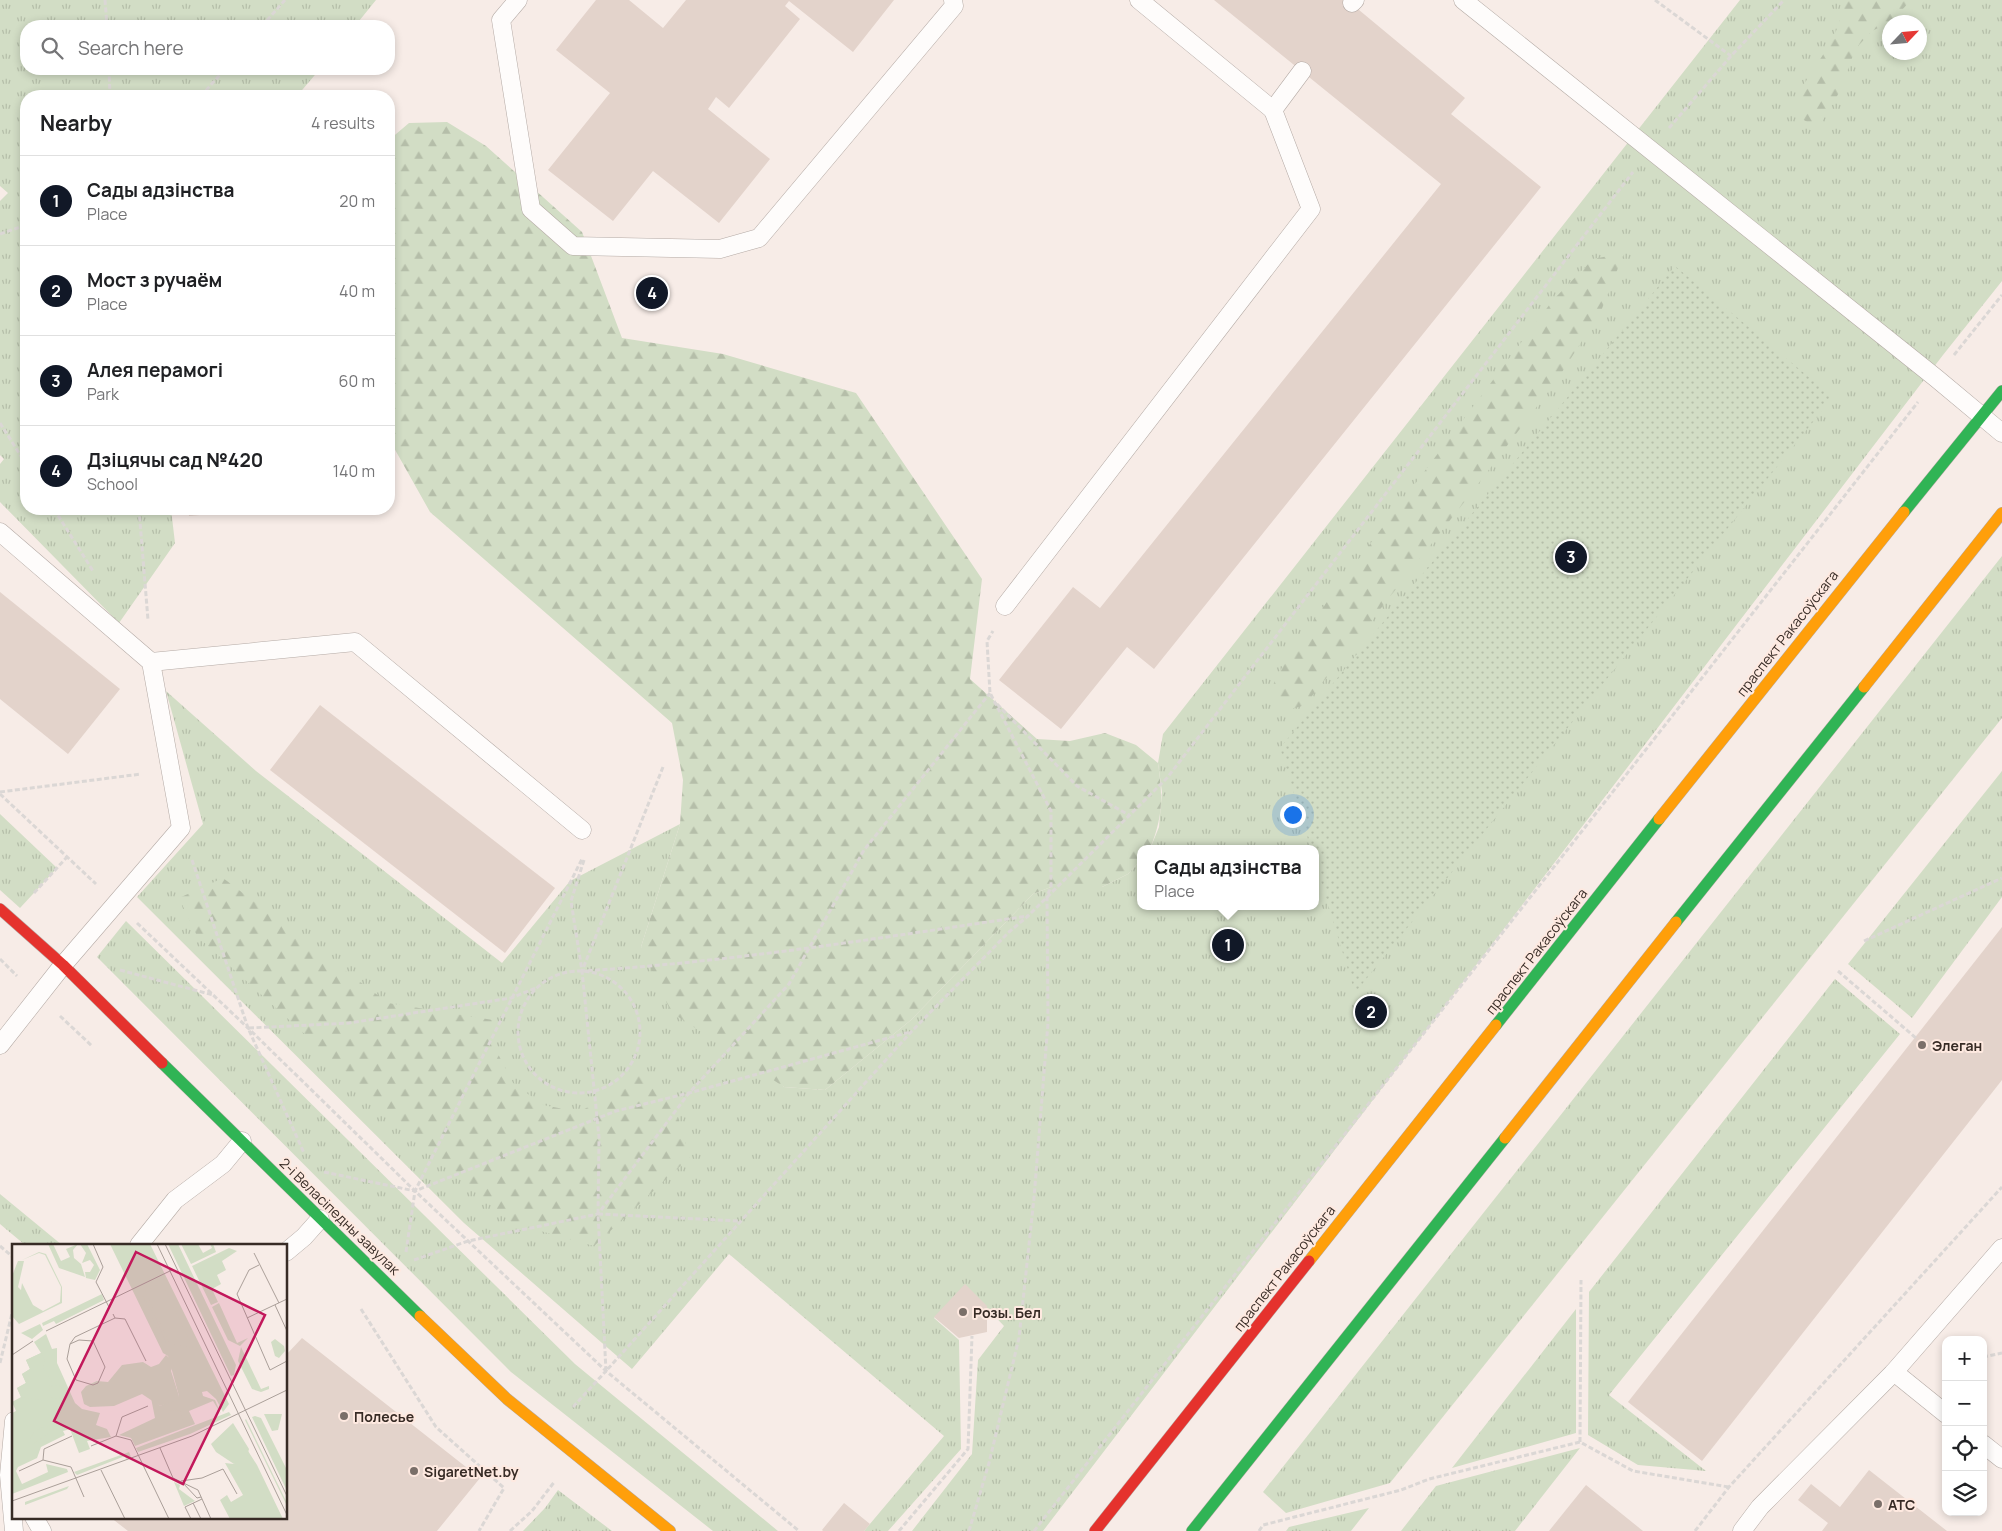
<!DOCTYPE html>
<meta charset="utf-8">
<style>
body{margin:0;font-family:Manrope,sans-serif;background:#f6f6f6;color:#202124}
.controls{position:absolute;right:15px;bottom:15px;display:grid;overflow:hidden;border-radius:10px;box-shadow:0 2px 8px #0003}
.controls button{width:45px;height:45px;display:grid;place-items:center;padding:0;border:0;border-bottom:1px solid #e0e0e0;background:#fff;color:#202124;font:25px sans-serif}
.compass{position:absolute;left:1882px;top:15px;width:45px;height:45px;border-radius:50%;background:#fff;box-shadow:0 2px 8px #0003;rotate:64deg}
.you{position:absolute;left:1292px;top:814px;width:18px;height:18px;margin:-12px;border:4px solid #fff;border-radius:50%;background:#1a73e8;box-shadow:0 0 0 8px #1a73e833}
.badge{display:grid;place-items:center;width:32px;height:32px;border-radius:50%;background:#111827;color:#fff;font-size:16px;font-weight:700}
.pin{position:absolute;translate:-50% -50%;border:2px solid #fff;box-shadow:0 1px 5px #0006}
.popup{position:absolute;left:1137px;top:845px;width:182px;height:65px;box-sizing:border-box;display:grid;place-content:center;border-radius:10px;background:#fff;filter:drop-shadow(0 1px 4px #0005);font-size:16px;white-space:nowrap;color:#757577}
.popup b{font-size:19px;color:#202124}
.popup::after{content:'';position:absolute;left:50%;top:100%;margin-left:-10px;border:10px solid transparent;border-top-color:#fff}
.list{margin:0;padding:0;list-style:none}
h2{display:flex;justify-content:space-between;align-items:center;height:65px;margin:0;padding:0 20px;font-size:21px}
h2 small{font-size:16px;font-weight:400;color:#757577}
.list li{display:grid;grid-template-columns:32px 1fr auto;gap:15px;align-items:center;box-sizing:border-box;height:90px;padding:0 20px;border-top:1px solid #e0e0e0}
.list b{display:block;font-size:19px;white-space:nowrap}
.list p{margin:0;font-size:16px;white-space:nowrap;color:#757577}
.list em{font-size:16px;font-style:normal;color:#757577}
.icon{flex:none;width:28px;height:28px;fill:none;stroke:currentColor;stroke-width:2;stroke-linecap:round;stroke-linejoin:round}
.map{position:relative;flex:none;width:2002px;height:1531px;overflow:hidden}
.search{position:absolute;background:#fff;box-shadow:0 2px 8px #0003;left:20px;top:20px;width:375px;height:55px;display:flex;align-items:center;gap:12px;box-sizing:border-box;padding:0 18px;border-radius:20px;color:#757577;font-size:19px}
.panel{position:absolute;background:#fff;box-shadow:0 2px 8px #0003;left:20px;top:90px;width:375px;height:425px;border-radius:20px}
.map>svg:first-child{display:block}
.grass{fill:url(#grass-tufts);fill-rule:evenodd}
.forest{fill:url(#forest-firs)}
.garden{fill:url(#garden-dots)}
.building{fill:#e3d3cb}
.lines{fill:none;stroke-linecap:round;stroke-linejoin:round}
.lane-casing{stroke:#b4aaa5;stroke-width:19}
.fast-casing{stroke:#b4aaa5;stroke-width:12}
.slow-casing{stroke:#b4aaa5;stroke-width:12}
.jam-casing{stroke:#b4aaa5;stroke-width:12}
.path{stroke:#dbd7d5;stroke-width:3;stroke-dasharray:5 2.5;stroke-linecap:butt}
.lane{stroke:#fefcfb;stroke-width:18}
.fast{stroke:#30b455;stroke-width:11}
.slow{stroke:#ff9f0a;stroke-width:11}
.jam{stroke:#e5322d;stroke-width:11}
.poi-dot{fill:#7a6f69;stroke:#fee9e0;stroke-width:2}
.labels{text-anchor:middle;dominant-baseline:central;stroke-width:4;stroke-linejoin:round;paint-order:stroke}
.street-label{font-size:14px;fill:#372b25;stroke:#fee9e0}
.poi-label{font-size:14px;font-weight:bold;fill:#372b25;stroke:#fee9e0;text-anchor:start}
.inset-road{fill:none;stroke:#aa9f99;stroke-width:1}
.view{fill:#c2185b;fill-opacity:0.15;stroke:#c2185b;stroke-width:2.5}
.inset-edge{fill:none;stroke:#372b25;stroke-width:2.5}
</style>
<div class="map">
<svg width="2002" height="1531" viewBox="0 0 2002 1531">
<defs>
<pattern id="grass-tufts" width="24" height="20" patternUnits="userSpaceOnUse" patternTransform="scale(1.25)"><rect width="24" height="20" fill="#d2ddc5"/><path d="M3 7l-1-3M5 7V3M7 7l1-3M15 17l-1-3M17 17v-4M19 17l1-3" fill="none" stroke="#b5bea9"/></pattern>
<pattern id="forest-firs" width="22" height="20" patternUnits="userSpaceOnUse" patternTransform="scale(1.25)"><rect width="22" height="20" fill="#d2ddc5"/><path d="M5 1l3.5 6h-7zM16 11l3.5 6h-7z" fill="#b5bea9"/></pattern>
<pattern id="garden-dots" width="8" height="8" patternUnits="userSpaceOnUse" patternTransform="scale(1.25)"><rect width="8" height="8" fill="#d2ddc5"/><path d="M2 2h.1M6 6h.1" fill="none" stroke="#b5bea9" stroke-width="1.8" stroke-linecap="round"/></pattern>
</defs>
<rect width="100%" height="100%" fill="#f7ece7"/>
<g class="grass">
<polygon points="0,0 376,0 355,26 26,26 26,69 320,69 297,96 26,96 26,509 171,509 175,543 119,623 0,502 0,464 4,459 0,455 0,201 8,193 0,186"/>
<path d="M1740 0H2002V281L1943 355 1043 1531H912L972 1454 978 1360 1004 1326 965 1285 934 1318 959 1340 961 1449 888 1531H864L944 1436 729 1254 632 1369 464 1223 137 897 203 824 166 691 256 771 502 963 570 881 680 824 641 947 784 1087 825 1090 911 1020 1033 894 1051 887H1102L1128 874 1140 861V906H1316V849H1150L1159 827 1162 792 1158 763 1163 734ZM1890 22H1920V52H1890Z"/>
<polygon points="2002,556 2002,718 1390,1483 1286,1513 1263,1492"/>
<polygon points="2002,771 2002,897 1912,1018 1848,964"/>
<polygon points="0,814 57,868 20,908 0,890"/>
<polygon points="126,921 575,1364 778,1531 713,1531 511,1372 97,957"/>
<polygon points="1835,979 1900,1034 1609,1395 1706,1471 1638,1465 1588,1435 1589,1292"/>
<polygon points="0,1194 62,1245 25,1245 0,1224"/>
<polygon points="1576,1309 1576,1433 1452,1468"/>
<polygon points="1580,1448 1515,1531 1401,1531 1436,1486"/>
<polygon points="558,1490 612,1531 523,1531 545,1508"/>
<polygon points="1369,1508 1351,1531 1286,1531 1289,1527"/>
</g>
<g class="forest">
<polygon points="1841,0 1911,0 1892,21 1872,31 1859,45 1850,62 1843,86 1818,128 1802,119 1797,95 1828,47 1839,25"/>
<path d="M447 122 486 146 582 232 622 338 723 354 856 393 982 579 970 679 1037 739 1070 741 1105 733 1136 745 1158 763C1163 798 1163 816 1150 849H1140V861L1128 874 1102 887H1051L1033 894 911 1020 825 1090 784 1087 671 1012 641 947 680 824 683 780 672 723 430 512 389 439V140L409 123Z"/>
<polygon points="1624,253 1601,311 1557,380 1469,496 1305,705 1279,713 1270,694 1277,675 1331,596 1553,300 1593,259"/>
<polygon points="223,878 388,1003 493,1020 497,1052 513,1083 543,1105 579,1112 621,1089 635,1059 672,1102 690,1157 594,1246 512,1223 197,936 179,898"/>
</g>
<polygon class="garden" points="1675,266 1833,397 1355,993 1316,865 1316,849 1311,849 1280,748"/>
<g class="building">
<polygon points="596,0 629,0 663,28 686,0 894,0 853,52 789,1 785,6 800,19 729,108 716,97 708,109 770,159 719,223 653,171 613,221 548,170 610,93 556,50"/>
<polygon points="1214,0 1347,0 1465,98 1451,114 1541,187 1154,669 1127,647 1061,729 999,680 1073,587 1100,608 1441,184"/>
<polygon points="188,509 251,509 252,510 189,516"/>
<polygon points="0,592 120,689 68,754 0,699"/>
<polygon points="320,705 555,888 505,953 270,770"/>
<polygon points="2002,927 2002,1080 1702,1461 1628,1402"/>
<polygon points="965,1284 987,1306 987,1332 959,1338 934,1317"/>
<polygon points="302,1338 480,1478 437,1531 128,1531 110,1517 286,1517 286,1355"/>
<polygon points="1869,1470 1947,1531 1822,1531 1828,1523 1798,1500 1811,1484 1840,1507"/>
<polygon points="1586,1485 1643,1531 1549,1531"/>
<polygon points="844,1503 870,1524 864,1531 823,1531 822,1530"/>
</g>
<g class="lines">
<g class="lane-casing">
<g id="lane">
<polyline points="518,0 501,20 531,209 573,246 720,249 759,238 954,6 953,0"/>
<polyline points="1139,0 1273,110"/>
<polyline points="1463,0 1936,378 2002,433"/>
<polyline points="1352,3 1355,0"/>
<polyline points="0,532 151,662 181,828 63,965 0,1045"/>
<polyline points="1005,606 1311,209 1273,110 1302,71"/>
<polyline points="151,662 355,642 582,830"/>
<polyline points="139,1245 175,1200 223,1164 242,1141"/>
<polyline points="286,1252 304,1237 320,1219"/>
<polyline points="1894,1372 1946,1414"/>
<polyline points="14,1421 9,1475 14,1531"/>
<polyline points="1983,1444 2002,1459"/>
<polyline points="34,1517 42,1531"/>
<polyline points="1742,1531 1760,1507 1894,1372 2002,1248"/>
</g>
</g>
<g class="fast-casing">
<g id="fast">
<polyline points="1904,512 2002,391"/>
<polyline points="1676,922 1864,687"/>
<polyline points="1496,1025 1659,819"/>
<polyline points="162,1063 420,1316"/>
<polyline points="1192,1531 1505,1138"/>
</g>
</g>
<g class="slow-casing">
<g id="slow">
<polyline points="1864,687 2002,513"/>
<polyline points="1659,819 1904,512"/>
<polyline points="1505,1138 1676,922"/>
<polyline points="1309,1261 1496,1025"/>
<polyline points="420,1316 507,1399 670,1531"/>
</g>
</g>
<g class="jam-casing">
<g id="jam">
<polyline points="0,909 63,965 162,1063"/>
<polyline points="1095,1531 1309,1261"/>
</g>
</g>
<g class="path">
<polyline points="105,0 107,26"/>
<polyline points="1655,0 1731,56"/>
<polyline points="262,26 285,0"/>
<polyline points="109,69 110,96"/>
<polyline points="201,96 225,69"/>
<polyline points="1669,128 1731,56 1784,0"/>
<polyline points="0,234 26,225"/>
<polyline points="1954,355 2002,295"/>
<polyline points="0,423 26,464"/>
<polyline points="54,509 93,571"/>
<polyline points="139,509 148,620"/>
<polyline points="997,704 1077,786 1129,815"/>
<path d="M663 767 582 971C732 962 879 938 1028 916"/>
<polyline points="0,792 141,774"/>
<polyline points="0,794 96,884"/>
<polyline points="192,860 248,1028 304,1153"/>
<polyline points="584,860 571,901 582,971 599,1137 598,1214 606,1371 911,1032 1009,932 1028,916 1167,778 1633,172"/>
<polyline points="34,893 67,857"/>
<polyline points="137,923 248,1028 415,1191 606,1371 799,1531"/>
<polyline points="1864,941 2002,878"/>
<polyline points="0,959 17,976"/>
<polyline points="120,970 213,995"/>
<polyline points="1838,971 1916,1038"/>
<circle cx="579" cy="1032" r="61"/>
<polyline points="60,1016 92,1046"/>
<polyline points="249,1028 349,1023 511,998 536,988"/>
<polyline points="324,1172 415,1191 616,1111 689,1093 910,1032"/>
<polyline points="598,1214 739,1221"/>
<polyline points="0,1246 14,1258"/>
<polyline points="406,1252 415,1191 582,859"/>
<polyline points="414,1260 468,1241 598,1214 689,1093 789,984 864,850 990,693"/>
<polyline points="361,1309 436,1427 504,1488 479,1531"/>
<polyline points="1983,1357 2002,1353"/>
<polyline points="0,1363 14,1305"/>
<polyline points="573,1407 606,1371"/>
<polyline points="1580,1442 1581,1280"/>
<polyline points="510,1531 532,1511 555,1481"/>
<polyline points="899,1531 968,1449 972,1336"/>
<polyline points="969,1531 989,1463 1019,1338 1034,1198 1048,1023 1047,896 1051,887 1051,811 990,693 987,641 993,631"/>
<polyline points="1034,1531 1918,402"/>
<polyline points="1259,1531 1263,1525 1401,1490 1429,1479 1580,1442 1633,1471 1729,1487"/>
<polyline points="1695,1531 1729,1487 2002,1187"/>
</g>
<use href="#lane" class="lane"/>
<use href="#fast" class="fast"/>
<use href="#slow" class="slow"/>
<use href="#jam" class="jam"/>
</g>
<g class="poi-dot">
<circle cx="1922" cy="1045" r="5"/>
<circle cx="963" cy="1312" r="5"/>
<circle cx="344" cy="1416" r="5"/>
<circle cx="414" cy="1471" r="5"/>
<circle cx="1878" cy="1504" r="5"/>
</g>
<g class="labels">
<g class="street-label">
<text transform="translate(1787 633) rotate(-52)">праспект Ракасоўскага</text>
<text transform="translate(1536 951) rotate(-52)">праспект Ракасоўскага</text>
<text transform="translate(340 1216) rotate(44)">2-і Веласіпедны завулак</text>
<text transform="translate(1284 1268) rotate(-52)">праспект Ракасоўскага</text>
</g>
<g class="poi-label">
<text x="1932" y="1045">Элеган</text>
<text x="973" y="1312">Розы. Бел</text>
<text x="354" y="1416">Полесье</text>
<text x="424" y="1471">SigaretNet.by</text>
<text x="1888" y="1504">АТС</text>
</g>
</g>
<g transform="translate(12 1244)">
<rect width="275" height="275" fill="#f7ece7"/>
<path d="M36 0H41L49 17 58 13 54 5 66 0 61 6 62 14 69 20 73 33 47 24ZM98 0H138L217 160 211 168 204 155 195 147 190 148 191 152 203 156 209 170 201 157 177 167 183 180 123 202 119 194 107 191 143 174 139 154 148 162 167 152 156 112 151 109ZM156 0H166L224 121 222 131 219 132ZM169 0H186L191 9 200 4 198 0H201L204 8 179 20ZM217 4 225 7 210 17 214 26 205 31 209 40 200 45 206 58 199 61 180 22ZM90 50 92 56 44 80 42 77 31 82 30 79ZM207 59 225 99 236 94 228 102 216 96 200 63ZM28 80 31 86 20 95 9 89ZM34 90 40 105 45 104V119L63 159 70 165 88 169 84 181 95 185 99 193 75 197 78 205 67 209 58 185 51 187 53 191 29 203 25 214 6 223 4 227 10 240 36 228 34 220 55 225 56 228 0 250V169L4 167 0 158 9 153 5 144 14 139 10 130 18 125 14 116 29 109 22 98ZM229 103 249 145 257 142V145L249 148 240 145 226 117ZM217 168 219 171 178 190 126 208 124 204ZM252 170H270L266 186 260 187ZM243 172 249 174 275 226V247L240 173ZM234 175 275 259V262L233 176ZM236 207 245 221 271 275H218L208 256 215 251 219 258 231 251 213 219 222 220ZM117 208 119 213 114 215 113 212 65 231 62 228ZM162 238 168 241 167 245 183 257 172 262Z" fill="#d2ddc5"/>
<path d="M68 0H75L88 26 83 36 74 34 73 28H78L82 21 78 16 70 19 74 9ZM27 8 34 10 50 43V59L7 80 0 72V32L6 17H12L6 43 9 46 10 39 21 61 31 67 48 58 49 43 33 11 27 9 10 16ZM130 51 144 74 154 99 147 89ZM29 109 33 116 31 124 41 140 36 143 43 158 9 153 5 144 14 139 10 130 18 125 14 116ZM154 111 162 118 159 127 167 152 165 156 148 162 130 150 102 162 78 163 72 160 69 148 74 142 85 137 96 138 110 121 131 118 139 123 147 120ZM168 166 171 178 166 184 125 199V194L142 186 148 177H157V167ZM221 179 237 205 234 216 222 220 204 208 199 200ZM57 242 55 245 13 261V258Z" fill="#d2ddc5"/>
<path d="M263 95 272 102 273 107 267 114 263 112 259 98ZM35 181 38 188 20 201 18 195 22 188Z" fill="#d2ddc5"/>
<path d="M150 39 181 104 157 100 156 96 133 47Z" fill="#d2ddc5"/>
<path d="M37 148a7 7 0 1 1 14 0a7 7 0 1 1-14 0Z" fill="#d2ddc5"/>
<path class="inset-road" d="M81 0 91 23 84 38 97 63M145 0 275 271M153 0 275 252M242 9 267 59M247 21 237 26 225 50 258 126 275 117M263 61 275 87M101 70 103 74 113 75 134 117M235 74 275 55M34 87 160 26M58 100 67 96 81 97 93 123 86 139 81 141 64 136 55 115 58 100 63 93 103 74M0 111 21 97M104 192 110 173 136 162M79 202 104 192 119 196 157 275M148 204 161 234 186 246 199 275M31 216 32 205 60 192M89 226 113 275M7 227 31 216 59 223 72 253M169 237 190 234 211 225 225 250M170 238 185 254 189 253M0 257 180 192 275 146M181 259 189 275M179 275 173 263 190 255"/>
<path class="view" d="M124 8 253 71 171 240 42 177Z"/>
<rect width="275" height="275" class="inset-edge"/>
</g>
</svg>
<div class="controls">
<button>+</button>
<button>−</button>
<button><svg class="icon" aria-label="locate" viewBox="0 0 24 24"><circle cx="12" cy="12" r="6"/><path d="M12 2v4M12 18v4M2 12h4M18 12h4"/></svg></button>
<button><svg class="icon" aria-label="layers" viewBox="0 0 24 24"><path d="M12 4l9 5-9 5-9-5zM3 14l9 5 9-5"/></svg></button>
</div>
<svg class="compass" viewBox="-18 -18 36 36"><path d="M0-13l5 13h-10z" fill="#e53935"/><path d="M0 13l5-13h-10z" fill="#757577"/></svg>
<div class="you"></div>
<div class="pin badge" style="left:1228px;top:945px">1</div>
<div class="popup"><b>Сады адзінства</b>Place</div>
<div class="pin badge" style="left:1371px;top:1012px">2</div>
<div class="pin badge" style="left:1571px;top:557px">3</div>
<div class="pin badge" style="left:652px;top:293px">4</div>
<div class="search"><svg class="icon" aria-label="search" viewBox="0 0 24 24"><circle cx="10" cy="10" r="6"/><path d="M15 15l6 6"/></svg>Search here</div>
<section class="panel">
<h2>Nearby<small>4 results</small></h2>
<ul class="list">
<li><span class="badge">1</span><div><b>Сады адзінства</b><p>Place</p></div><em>20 m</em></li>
<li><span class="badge">2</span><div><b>Мост з ручаём</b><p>Place</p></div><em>40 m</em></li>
<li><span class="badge">3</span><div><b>Алея перамогі</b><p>Park</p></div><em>60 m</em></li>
<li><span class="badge">4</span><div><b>Дзіцячы сад №420</b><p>School</p></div><em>140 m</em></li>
</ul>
</section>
</div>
